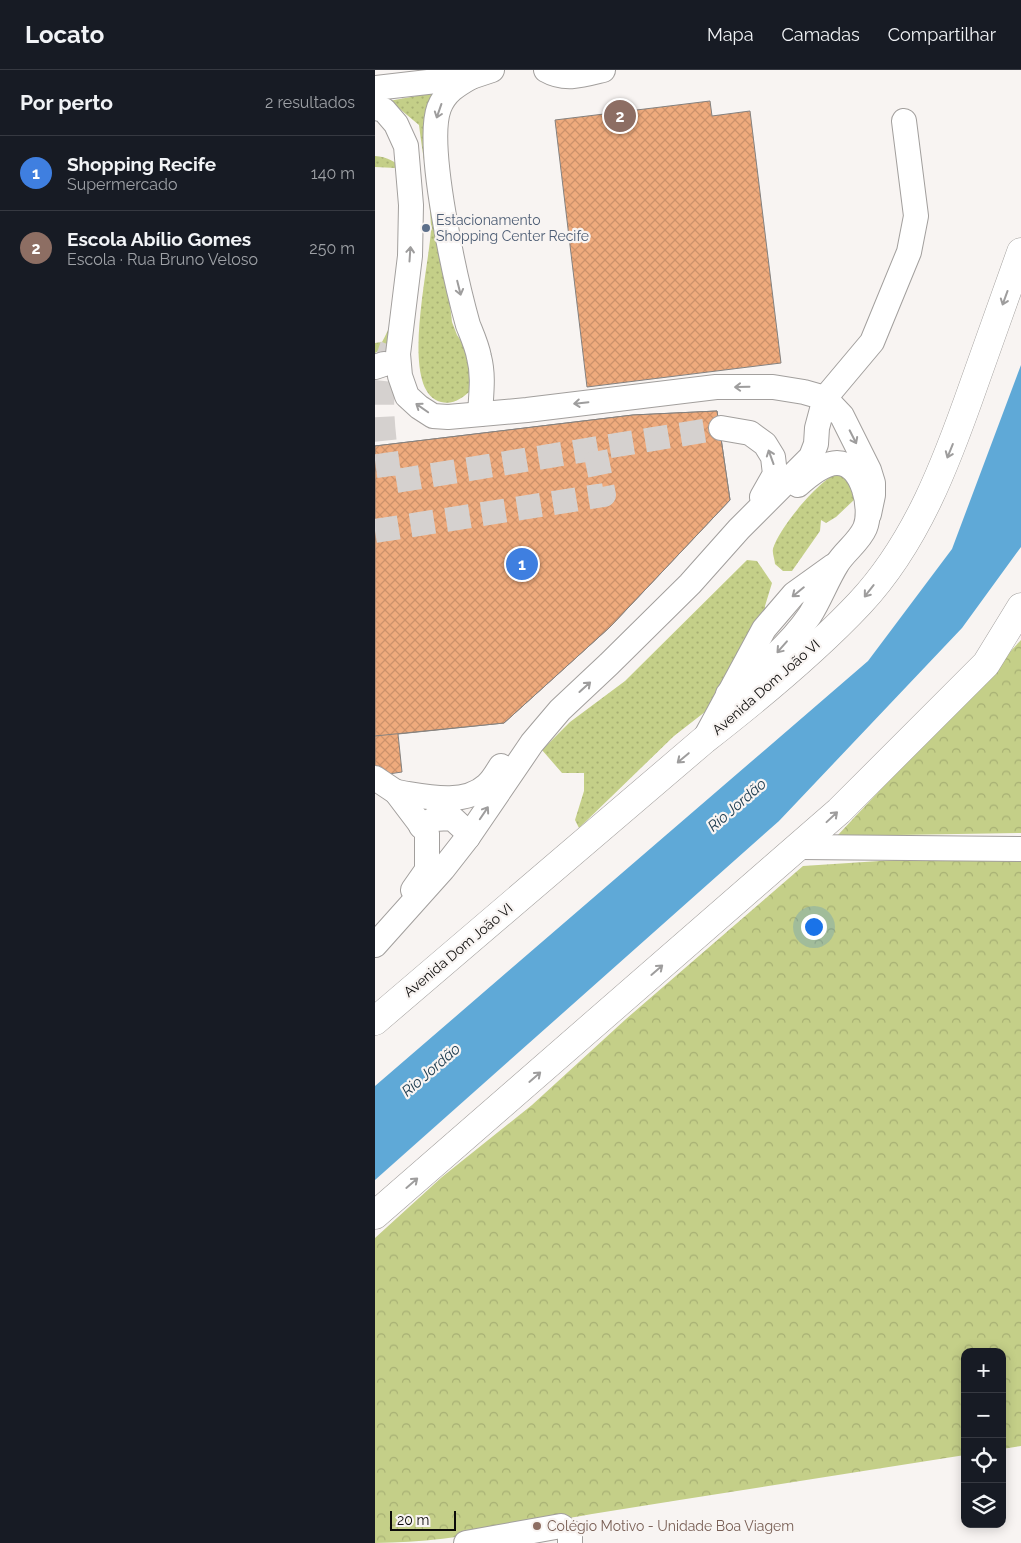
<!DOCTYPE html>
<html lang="pt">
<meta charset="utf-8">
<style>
body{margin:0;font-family:Raleway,sans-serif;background:#242831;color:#f1f3f6}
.controls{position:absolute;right:15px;bottom:15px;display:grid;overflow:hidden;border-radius:10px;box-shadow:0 2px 12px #0003}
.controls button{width:45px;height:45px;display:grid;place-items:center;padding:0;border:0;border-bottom:1px solid #363941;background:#171b24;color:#f1f3f6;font:25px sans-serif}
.scale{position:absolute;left:15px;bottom:12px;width:66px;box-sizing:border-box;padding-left:5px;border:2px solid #0c0b0a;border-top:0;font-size:14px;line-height:18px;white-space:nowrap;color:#0c0b0a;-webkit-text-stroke:4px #f8f4f2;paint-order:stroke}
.you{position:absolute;left:438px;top:856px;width:18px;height:18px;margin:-12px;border:4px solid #fff;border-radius:50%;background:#1a73e8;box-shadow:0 0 0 8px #1a73e833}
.badge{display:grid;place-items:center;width:32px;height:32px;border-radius:50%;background:#0b8043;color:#fff;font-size:16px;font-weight:700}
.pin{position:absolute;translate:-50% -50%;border:2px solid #fff;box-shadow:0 1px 5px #0006}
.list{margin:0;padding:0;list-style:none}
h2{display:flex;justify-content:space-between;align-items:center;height:65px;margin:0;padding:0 20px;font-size:21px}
h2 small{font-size:16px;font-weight:400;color:#9ea1a6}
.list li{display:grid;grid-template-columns:32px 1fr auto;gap:15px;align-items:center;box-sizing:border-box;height:75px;padding:0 20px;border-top:1px solid #363941}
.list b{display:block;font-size:19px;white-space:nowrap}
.list p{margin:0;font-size:16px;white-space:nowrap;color:#9ea1a6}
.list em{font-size:16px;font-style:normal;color:#9ea1a6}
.icon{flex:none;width:28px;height:28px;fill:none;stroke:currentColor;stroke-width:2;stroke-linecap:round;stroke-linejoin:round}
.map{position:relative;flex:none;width:646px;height:1473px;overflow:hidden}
header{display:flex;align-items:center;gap:30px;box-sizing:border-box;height:70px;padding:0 25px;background:#171b24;border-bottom:1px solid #363941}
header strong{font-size:24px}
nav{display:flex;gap:28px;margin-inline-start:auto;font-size:18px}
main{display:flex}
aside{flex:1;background:#171b24}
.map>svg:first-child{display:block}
.grass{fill:url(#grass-dots)}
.forest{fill:url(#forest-crowns)}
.water{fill:#5fa9d7}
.building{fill:url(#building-cross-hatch);stroke:#84817f}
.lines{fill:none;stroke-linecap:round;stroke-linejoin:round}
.minor-tunnel{stroke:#d5d1cf;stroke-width:24;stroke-dasharray:24 12;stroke-linecap:butt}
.minor-casing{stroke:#a29f9d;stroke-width:26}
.major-casing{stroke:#a29f9d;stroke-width:29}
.minor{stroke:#fff;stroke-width:24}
.major{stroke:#fff;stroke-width:28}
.oneway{stroke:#9e9d9d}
.service-dot{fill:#5c6f8a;stroke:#f8f4f2;stroke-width:2}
.education-dot{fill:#8d6e63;stroke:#f8f4f2;stroke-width:2}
.labels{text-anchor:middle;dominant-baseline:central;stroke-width:4.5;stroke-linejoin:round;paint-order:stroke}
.service-label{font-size:14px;fill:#4e5e75;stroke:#f8f4f2;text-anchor:start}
.street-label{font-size:14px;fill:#0c0b0a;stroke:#f8f4f2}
.education-label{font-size:14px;fill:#785e54;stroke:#f8f4f2;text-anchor:start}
.water-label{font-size:15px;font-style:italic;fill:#18384c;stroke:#f8f4f2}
</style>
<header>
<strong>Locato</strong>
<nav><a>Mapa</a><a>Camadas</a><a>Compartilhar</a></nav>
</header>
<main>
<aside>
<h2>Por perto<small>2 resultados</small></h2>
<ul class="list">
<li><span class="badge" style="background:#3f7fe0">1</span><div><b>Shopping Recife</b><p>Supermercado</p></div><em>140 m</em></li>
<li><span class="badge" style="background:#8d6e63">2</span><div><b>Escola Abílio Gomes</b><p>Escola · Rua Bruno Veloso</p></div><em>250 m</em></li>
</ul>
</aside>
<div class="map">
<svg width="646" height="1473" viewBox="0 0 646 1473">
<defs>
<pattern id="grass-dots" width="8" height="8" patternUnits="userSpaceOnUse" patternTransform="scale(1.25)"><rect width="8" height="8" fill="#c4cf88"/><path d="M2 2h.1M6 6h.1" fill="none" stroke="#a7b074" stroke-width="1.8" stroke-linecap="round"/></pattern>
<pattern id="forest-crowns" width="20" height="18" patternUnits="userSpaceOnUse" patternTransform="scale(1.25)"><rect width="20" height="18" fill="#c4cf88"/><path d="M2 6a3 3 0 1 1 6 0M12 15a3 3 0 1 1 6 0" fill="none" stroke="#a7b074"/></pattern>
<pattern id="building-cross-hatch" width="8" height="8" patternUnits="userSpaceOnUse" patternTransform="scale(1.25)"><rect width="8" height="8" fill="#efab7d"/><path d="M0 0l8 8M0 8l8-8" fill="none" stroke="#cc926b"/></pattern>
</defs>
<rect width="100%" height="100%" fill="#f8f4f2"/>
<g class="grass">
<path d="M52 24H60L73 218 77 252 82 265 93 281 96 320C88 328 78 335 66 332 22 321 56 191 56 157 55 123 48 88 44 55L20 35 3 33Z"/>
<path d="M0 86C12 87 20 91 28 99L33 178 24 242 20 262 13 275 0 283V273L7 272C33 230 26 146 21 98L0 97Z"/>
<path d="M465 402 474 408 480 429 461 447 451 453 446 450 445 461 417 501H408L400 494C400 490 397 483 398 479 403 459 446 407 465 402Z"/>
<polygon points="372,490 382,491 397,513 390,536 390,580 353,624 299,666 204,758 200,750 209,721 209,703 187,703 167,680 195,652 250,611"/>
</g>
<g class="forest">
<polygon points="646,570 646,763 462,766"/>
<path d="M581 786 646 788V1376L627 1379V1282H590V1385C465 1405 341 1424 217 1444 145 1456 73 1473 0 1473V1168L67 1107 157 1035 251 949 428 796Z"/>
</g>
<polygon class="water" points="646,295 646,477 587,558 404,751 0,1110 0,1016 493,591 577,479"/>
<g class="building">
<polygon points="335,31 337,46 375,41 406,293 212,317 180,50"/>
<polygon points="342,341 355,430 235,557 129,653 23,664 27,702 0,706 0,376 258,345"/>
<polygon points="342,341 355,430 235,557 129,653 0,666 0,376 258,345"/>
</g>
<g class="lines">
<g class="minor-tunnel">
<path d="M17 276C0 319 9 366 15 412L346 358"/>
<polyline points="0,461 229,425 220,380"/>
</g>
<g class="minor-casing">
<g id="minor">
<path d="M171 0C190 11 208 5 228 0"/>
<path d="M96 7C82 15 70 22 64 38 50 76 81 212 93 255 97 265 102 276 104 287 109 306 106 325 105 344"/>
<polyline points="0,18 96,7 117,0"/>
<polyline points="0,38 9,40 21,54 31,76 36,135 35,186 23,284 25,306 32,326 44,337 58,346 73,347 152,340 341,317 398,317 429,322 450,328 467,346 494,400 498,413 498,425 494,444"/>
<polyline points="0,297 9,294"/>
<polyline points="346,358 375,363 390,374 398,387 400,404 387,427"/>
<path d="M353 624C383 601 414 576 435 545 445 529 452 510 462 494 469 482 484 472 490 458 498 439 488 393 462 393 449 393 432 407 423 415"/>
<polyline points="330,668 389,559 419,524 458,496"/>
<polyline points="0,708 21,722 52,763 52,800 38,820"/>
<path d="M21 722C49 726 88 737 112 715 118 710 122 702 126 696"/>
<polyline points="46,756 59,749 77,748 90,760 93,767"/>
<polyline points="425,777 646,779"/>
<polyline points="0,875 68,799 93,767 157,673 185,640 234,594 315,514 364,459 436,387 441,374 442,358 450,328 497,272 534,182 541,146 529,51"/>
<polyline points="91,1473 186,1456 195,1462 195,1473"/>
</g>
</g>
<g class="major-casing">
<g id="major">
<path d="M0 951 329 670C383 628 438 583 485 533 542 472 572 391 599 314 615 270 630 226 646 182"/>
<polyline points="0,1145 464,741 611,594 646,537"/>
</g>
</g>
<use href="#minor" class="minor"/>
<use href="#major" class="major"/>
</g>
<defs><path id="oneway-shaft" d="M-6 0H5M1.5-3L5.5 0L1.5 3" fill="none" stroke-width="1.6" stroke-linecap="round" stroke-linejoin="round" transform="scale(1.25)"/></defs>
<g class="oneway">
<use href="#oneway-shaft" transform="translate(64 41) rotate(109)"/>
<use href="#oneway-shaft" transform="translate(35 184) rotate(-86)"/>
<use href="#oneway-shaft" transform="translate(84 218) rotate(76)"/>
<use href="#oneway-shaft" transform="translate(630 228) rotate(110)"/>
<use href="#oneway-shaft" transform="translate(367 317) rotate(179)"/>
<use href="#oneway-shaft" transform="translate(206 333) rotate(174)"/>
<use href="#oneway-shaft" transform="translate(47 338) rotate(-145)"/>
<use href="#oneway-shaft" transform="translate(478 367) rotate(63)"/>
<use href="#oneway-shaft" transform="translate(575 381) rotate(112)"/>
<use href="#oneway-shaft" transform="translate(396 387) rotate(-110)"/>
<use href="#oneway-shaft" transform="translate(494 521) rotate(128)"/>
<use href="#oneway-shaft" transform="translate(423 522) rotate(141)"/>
<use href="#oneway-shaft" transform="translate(407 577) rotate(131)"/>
<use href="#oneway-shaft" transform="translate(210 617) rotate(-42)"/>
<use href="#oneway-shaft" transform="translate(308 688) rotate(140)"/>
<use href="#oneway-shaft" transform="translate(109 743) rotate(-56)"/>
<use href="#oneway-shaft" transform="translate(457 747) rotate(-43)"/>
<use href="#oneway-shaft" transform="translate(282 900) rotate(-41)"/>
<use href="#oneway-shaft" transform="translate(160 1007) rotate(-41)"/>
<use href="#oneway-shaft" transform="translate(37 1113) rotate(-41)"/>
</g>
<circle class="service-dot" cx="51" cy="158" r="5"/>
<circle class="education-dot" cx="162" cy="1456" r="5"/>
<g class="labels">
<g class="service-label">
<text x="61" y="150">Estacionamento<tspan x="61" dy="16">Shopping Center Recife</tspan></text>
</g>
<g class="street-label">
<text transform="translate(391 617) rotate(-41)">Avenida Dom João VI</text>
<text transform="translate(83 880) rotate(-40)">Avenida Dom João VI</text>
</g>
<g class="education-label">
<text x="172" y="1456">Colégio Motivo - Unidade Boa Viagem</text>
</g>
<g class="water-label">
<text transform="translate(362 735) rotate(-41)">Rio Jordão</text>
<text transform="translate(56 1000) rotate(-41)">Rio Jordão</text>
</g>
</g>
</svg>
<div class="controls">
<button>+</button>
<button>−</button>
<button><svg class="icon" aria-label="locate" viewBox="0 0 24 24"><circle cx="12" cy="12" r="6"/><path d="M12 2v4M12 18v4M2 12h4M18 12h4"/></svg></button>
<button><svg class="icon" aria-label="layers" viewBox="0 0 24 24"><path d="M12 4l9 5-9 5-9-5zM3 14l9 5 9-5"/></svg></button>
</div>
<div class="scale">20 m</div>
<div class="you"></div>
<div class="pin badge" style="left:147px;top:494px;background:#3f7fe0">1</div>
<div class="pin badge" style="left:245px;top:46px;background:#8d6e63">2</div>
</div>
</main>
